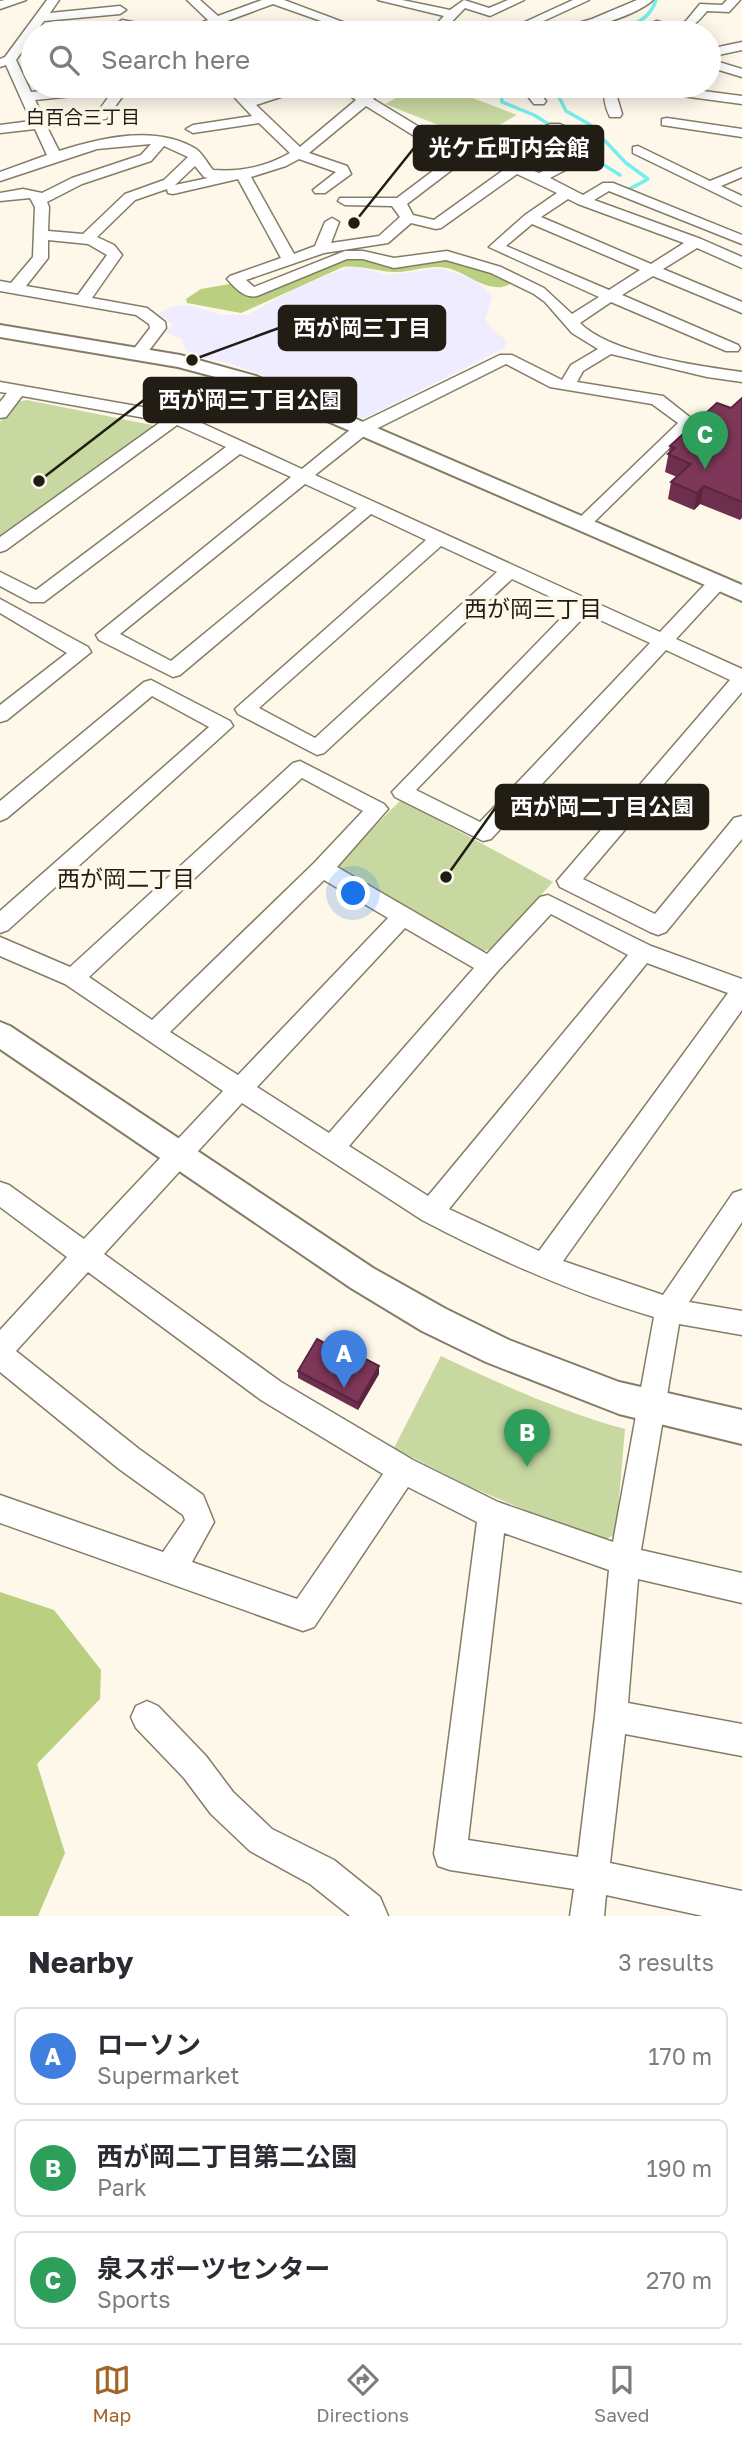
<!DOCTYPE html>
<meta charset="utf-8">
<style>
body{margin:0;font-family:"Golos Text","Noto Sans JP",sans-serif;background:#f2f2f3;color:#2b2b33}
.you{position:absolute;left:354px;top:894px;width:24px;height:24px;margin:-18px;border:5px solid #fff;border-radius:50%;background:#1a73e8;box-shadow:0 0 0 10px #1a73e833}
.badge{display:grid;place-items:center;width:46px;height:46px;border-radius:50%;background:#a26529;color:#fff;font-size:23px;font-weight:700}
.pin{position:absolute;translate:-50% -58px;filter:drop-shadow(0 2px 4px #0008)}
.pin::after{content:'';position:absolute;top:37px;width:24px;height:21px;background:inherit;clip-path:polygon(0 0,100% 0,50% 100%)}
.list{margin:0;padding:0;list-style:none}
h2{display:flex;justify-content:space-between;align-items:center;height:91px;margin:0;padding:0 28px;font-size:30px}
h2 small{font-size:23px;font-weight:400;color:#7c7c81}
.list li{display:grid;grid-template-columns:46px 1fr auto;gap:21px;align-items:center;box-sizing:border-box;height:98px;margin:0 14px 14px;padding:0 14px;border:2px solid #e1e1e2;border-radius:10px}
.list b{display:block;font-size:26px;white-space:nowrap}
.list p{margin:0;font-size:23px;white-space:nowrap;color:#7c7c81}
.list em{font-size:23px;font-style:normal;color:#7c7c81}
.icon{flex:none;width:38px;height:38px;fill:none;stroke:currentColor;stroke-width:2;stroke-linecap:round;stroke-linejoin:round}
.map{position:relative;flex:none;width:742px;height:1916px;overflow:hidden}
.search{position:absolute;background:#fff;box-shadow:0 4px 18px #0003;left:21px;right:21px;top:21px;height:77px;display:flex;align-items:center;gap:18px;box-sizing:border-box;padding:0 24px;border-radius:38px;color:#7c7c81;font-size:26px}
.sheet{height:427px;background:#fff}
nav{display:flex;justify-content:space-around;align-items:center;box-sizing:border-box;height:98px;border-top:2px solid #e1e1e2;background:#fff;font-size:19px;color:#7c7c81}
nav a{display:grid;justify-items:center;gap:4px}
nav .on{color:#a26529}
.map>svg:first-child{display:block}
.education{fill:#eeecfe}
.green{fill:#c8d8a1}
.forest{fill:#bad080}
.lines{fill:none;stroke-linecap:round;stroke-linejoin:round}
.stream{stroke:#76edee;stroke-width:3.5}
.minor-casing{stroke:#847c66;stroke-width:3}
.tertiary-casing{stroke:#847c66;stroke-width:4}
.minor{fill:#fff;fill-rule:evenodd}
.tertiary{fill:#fff;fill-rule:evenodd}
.wall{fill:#6d2f4d}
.shaded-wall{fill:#59263e}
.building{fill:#7f3759;stroke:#59263e;stroke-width:2}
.labels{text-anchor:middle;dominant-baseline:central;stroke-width:7;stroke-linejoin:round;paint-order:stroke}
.far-neighbourhood-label{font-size:19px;fill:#211d15;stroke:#fef8ea}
.neighbourhood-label{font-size:23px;fill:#211d15;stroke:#fef8ea}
.leader{fill:none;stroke:#211d15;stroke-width:2.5}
.callout-dot{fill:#211d15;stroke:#fef8ea;stroke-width:2.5}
.callout{fill:#211d15;stroke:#211d15;stroke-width:2.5}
.callout-label{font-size:23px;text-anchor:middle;font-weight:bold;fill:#fff}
</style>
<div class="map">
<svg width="742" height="1916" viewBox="0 0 742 1916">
<rect width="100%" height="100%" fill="#fef8ea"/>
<polygon class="education" points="353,265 388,275 440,268 474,279 492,296 485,319 491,328 506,340 505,348 365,418 356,418 271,378 231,364 187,354 182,339 166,332 173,324 158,314 171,307 188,305 222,315 247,315 296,288"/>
<g class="green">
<polygon points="418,86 441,86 517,115 474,139 385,104"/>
<polygon points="27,400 157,426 0,537 0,422 16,402"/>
<polygon points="401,800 553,882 492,949 482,951 340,871 338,863"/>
<path d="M441 1356C502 1385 560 1411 625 1429L616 1534 600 1542 471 1487 394 1448Z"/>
</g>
<g class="forest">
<path d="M349 257 373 260 447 257 492 272 513 282C491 298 470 273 447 268 429 264 411 273 392 272 375 271 361 265 343 267L241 313 187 303 186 299 201 289 235 283 252 297Z"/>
<polygon points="0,1592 54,1610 101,1670 100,1699 37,1764 65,1853 38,1916 0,1916"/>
</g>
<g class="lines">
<g class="stream">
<path d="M597 33C621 29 648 26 656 0"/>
<polyline points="509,86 501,93 502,102 534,115 550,125"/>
<polyline points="561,86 559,97 566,111 589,124 626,163 648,179 626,191"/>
<polyline points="591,157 620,175"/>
</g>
<g class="minor-casing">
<g id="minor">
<polygon points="5,0 26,0 0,9 0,1"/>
<path d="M47 0H59L50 13 120 6 126 10 120 14 44 21 16 60 31 92 96 86H130L106 119 47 127 59 151C100 138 156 124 196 149 203 154 207 163 213 170 242 172 265 167 290 153L259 123 193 133 186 129 193 125 252 116 224 86H237L250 98 288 86H306L305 89 256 105 300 147 356 100 336 86H351L364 93 372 86H385L373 99 434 136 490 153 550 124H560L585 136 594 155 550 178 583 195 603 183H613L742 235V244L609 191 594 200 701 239 742 257V268L697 248 663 269 742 302V313L653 276 622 295 738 345 740 348 738 351H726L611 302 580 323C611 354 699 366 742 372V382L707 377 611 354 583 371 577 382 663 396 696 422 588 528H576L573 524 678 423 652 404 550 387 506 364 368 433 315 475 660 632 710 579H724L726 583 724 587 676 639 742 669V692L583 879 655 914 734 818 742 816V839L666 932 658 935 650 932 560 887 557 881 730 680 666 650 491 839 483 841 395 797 392 792 572 607 512 579 324 753 317 755 238 714 235 709 426 540 371 514 180 675 173 677 99 640 96 635 291 477 240 454 44 602H30L0 586V572L36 590 226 447 177 425 6 550 0 552V537L162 421 22 396 6 417 0 418V402L7 393 0 392V382L182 414 302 469 356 425 500 355H512L562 380 571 365 598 349 572 333 545 302 534 294 491 273 446 260 394 268 363 259H347L257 296C245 299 235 288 227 279L230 276 281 258 238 179 173 194 168 193 167 189 135 200 97 237 114 245 122 255 92 298 147 308 165 322 166 328 144 357 138 359 130 354 150 328 149 324 136 315 0 291V281L11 283 33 257 35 207 30 198 0 201V193L23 189 42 193 72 178 141 155 151 144 97 149 0 181V172L47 155 35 129 0 133V125L31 121 6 65 0 67V59L5 57ZM112 92 97 113 44 119 35 100ZM366 106 424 142 458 152 397 198H340L338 201 345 205 392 206 400 217 379 236 331 243 339 222 332 218 325 222 315 246 294 254 251 177 286 166 299 159 336 172 313 190 315 193H325L351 174 347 166 309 153ZM555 132 574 141 579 153 539 173 502 158ZM164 146 188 157 164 180 125 194 83 234 48 231 49 207 47 202 82 184 151 161ZM470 156 505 169 434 220 413 215 407 204ZM195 166 204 177 208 178 175 185ZM517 174 557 193 525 215 489 247 599 297 572 314 544 288 501 267 447 251 394 258 363 251H345L254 287 246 280 324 253 388 243 411 223 436 229 441 228ZM568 199 578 204 684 243 651 264 541 217ZM532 224 640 270 609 290 506 246ZM48 240 88 244 107 255 78 295 26 286 48 258ZM305 484 357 508 171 661 120 634ZM441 546 497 572 315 738 259 708ZM587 614 650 643 480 822 416 790Z"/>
<polygon points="187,0 200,0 218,16 262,0 284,0 372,33 355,33 273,4 227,21 246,33 231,33 216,26 195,33 178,33 208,20"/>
<polygon points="378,0 402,0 450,10 464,0 489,8 508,0 524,0 490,16 465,8 441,33 428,33 444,16"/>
<polygon points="573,0 589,0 524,30 516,30 514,27"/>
<path d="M637 0H653C631 19 573 34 545 33L592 19Z"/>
<path d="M727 0H740L729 12 707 11C692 29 681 38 657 29L646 33H629L657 21 675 27 686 21 700 4 722 5Z"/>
<polygon points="122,20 168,29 174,33 150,33 118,27 116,24"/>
<polygon points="742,42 742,50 709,57 709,49"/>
<polygon points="709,59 742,69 742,77 709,67"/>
<polygon points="462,86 483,86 484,87 477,91"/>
<polygon points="530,86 542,86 540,94 546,101 544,104 534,104 526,94"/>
<path d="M605 86H618L617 97 622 114 620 117H610C605 107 603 97 605 86Z"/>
<polygon points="630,86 665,86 742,96 742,104 637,90"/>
<polygon points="667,118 742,129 742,137 662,125 662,119"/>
<polygon points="638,146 710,181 742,168 742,177 721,186 742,196 742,206 633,153 633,147"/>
<polygon points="0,599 88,647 91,652 7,720 0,722 0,705 67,653 0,613"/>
<polygon points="151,680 230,721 233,726 8,930 0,933 0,911 209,727 152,696 7,818 0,821 0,801 144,682"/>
<path d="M300 761 384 804 388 809 337 867 487 954 540 897 548 895 651 946 742 979V1010L563 1261 663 1295 733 1193 742 1190V1222L689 1302 742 1311V1335L679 1324 641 1550 742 1573V1603L638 1579 628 1703 742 1724V1756L625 1734 610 1863 742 1891V1916H703L606 1895 604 1916H570L574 1889 450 1870 438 1866 434 1854 477 1522 408 1487 314 1627 303 1631 0 1523V1495L163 1552 185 1520 183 1515 119 1469 0 1372V1330L67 1257 0 1207V1182L9 1185 84 1239 223 1091 65 984 0 956V937L70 967 293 763ZM302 778 363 811 314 863 152 1020 89 977ZM324 880 388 918 238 1075 170 1032ZM551 914 628 955 428 1196 349 1146 497 972ZM405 928 474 968 329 1133 257 1087ZM647 963 728 993 539 1251 449 1209ZM242 1103 422 1220C496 1259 573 1293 654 1317L613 1542 498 1502 413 1460 281 1382 104 1254ZM88 1272 261 1400 383 1474 297 1599 192 1562 214 1522 203 1495 139 1449 16 1351ZM504 1533 609 1570 595 1716 578 1857 468 1840Z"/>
<polygon points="147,1701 158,1706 206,1756 233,1792 272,1829 334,1860 380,1897 388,1916 350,1916 310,1884 250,1851 211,1814 184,1778 136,1728 131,1717 136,1706"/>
</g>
</g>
<g class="tertiary-casing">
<g id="tertiary">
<polygon points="0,325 180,355 256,376 742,585 742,601 242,384 178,367 0,337"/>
<polygon points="0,1022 10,1026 373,1268 446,1309 509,1340 619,1382 742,1410 742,1444 619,1414 486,1362 422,1331 351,1288 0,1049"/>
</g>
</g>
<use href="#minor" class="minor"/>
<use href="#tertiary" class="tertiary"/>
</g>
<g class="wall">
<polygon points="742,398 742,518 740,520 700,504 694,510 668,499 671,482 677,477 665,472 670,446 731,408"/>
<polygon points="298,1371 379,1374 358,1410 298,1378"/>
</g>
<g class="shaded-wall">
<polygon points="704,486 700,504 694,510 697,493"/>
<polygon points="379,1366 379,1374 358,1410 358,1403"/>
</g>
<g class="building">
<polygon points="742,398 742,502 704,486 697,493 671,482 691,464 668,454 675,448 670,446 717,403 731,408"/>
<polygon points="317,1339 328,1345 331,1341 379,1366 358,1403 298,1371"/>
</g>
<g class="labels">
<g class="far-neighbourhood-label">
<text x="83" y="116">白百合三丁目</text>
</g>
<g class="neighbourhood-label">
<text x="533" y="608">西が岡三丁目</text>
<text x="126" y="878">西が岡二丁目</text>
</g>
</g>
<path class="leader" d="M354 223L414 148M192 360L279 328M39 481L144 400M446 877L496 807"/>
<g class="callout-dot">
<circle cx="354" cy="223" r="7"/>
<circle cx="192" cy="360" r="7"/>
<circle cx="39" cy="481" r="7"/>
<circle cx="446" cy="877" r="7"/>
</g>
<g class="callout">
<rect x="414" y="126" width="189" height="44" rx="7"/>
<rect x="279" y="306" width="166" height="44" rx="7"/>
<rect x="144" y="378" width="212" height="44" rx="7"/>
<rect x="496" y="785" width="212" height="44" rx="7"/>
</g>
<g class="callout-label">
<text x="509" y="156">光ケ丘町内会館</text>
<text x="362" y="336">西が岡三丁目</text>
<text x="250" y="408">西が岡三丁目公園</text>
<text x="602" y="815">西が岡二丁目公園</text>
</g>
</svg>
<div class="you"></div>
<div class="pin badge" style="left:344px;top:1388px;background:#3f7fe0">A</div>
<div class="pin badge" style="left:527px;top:1467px;background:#2e9e5b">B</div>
<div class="pin badge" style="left:705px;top:469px;background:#2e9e5b">C</div>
<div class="search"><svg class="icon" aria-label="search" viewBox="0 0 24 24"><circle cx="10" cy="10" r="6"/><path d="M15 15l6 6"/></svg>Search here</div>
</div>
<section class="sheet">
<h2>Nearby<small>3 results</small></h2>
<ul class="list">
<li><span class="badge" style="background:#3f7fe0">A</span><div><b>ローソン</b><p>Supermarket</p></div><em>170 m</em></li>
<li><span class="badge" style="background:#2e9e5b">B</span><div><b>西が岡二丁目第二公園</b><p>Park</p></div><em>190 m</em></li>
<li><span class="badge" style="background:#2e9e5b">C</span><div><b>泉スポーツセンター</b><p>Sports</p></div><em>270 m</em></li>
</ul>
</section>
<nav>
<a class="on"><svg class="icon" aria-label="map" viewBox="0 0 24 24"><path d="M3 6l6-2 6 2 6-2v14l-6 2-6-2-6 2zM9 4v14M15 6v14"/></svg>Map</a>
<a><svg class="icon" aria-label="directions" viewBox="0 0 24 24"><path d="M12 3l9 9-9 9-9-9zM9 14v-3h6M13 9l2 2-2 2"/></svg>Directions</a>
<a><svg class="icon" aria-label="saved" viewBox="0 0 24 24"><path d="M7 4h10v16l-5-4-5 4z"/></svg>Saved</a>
</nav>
